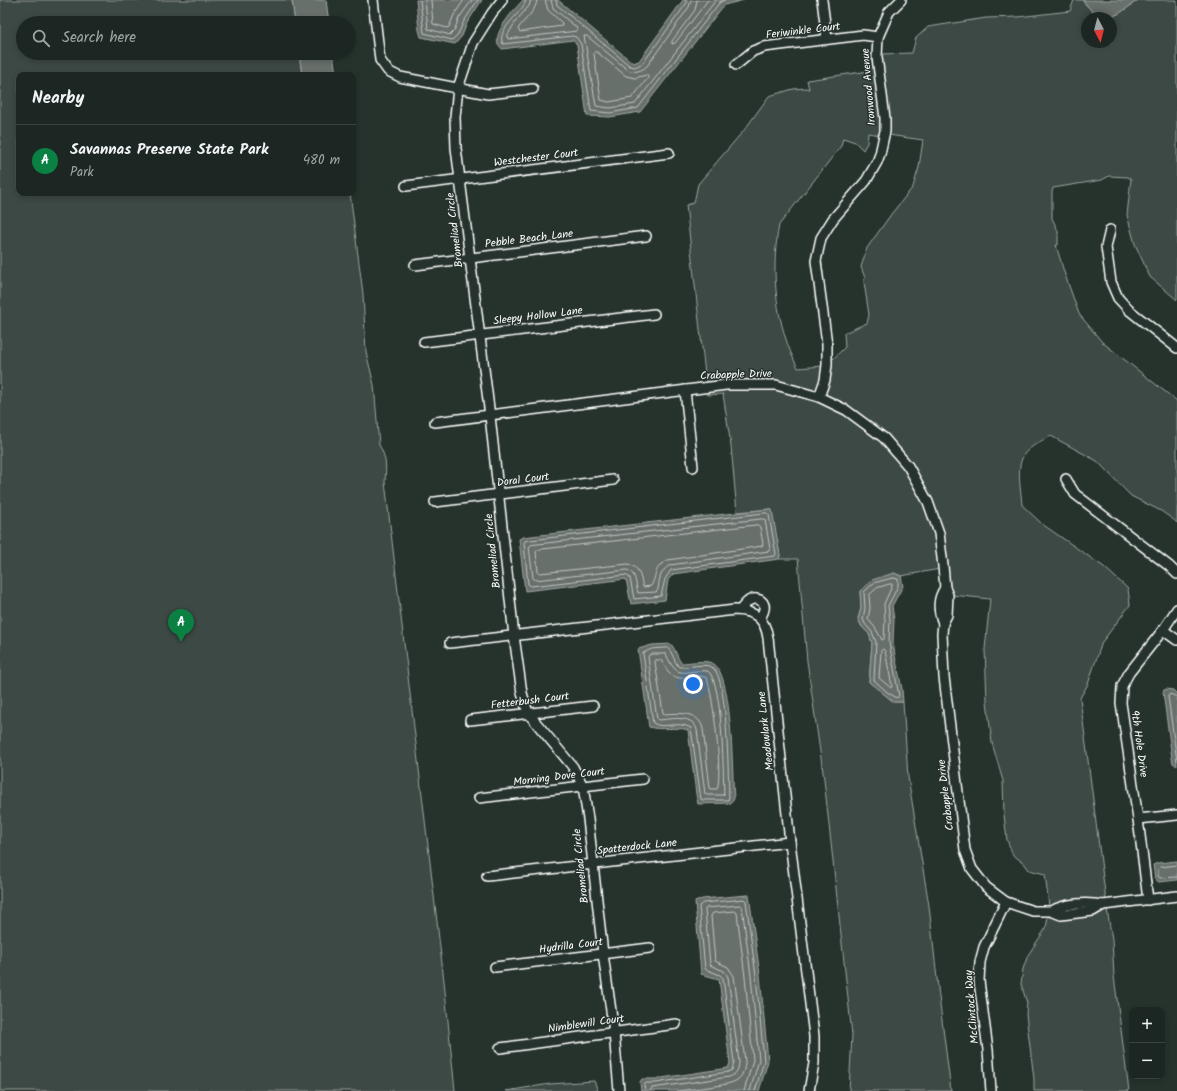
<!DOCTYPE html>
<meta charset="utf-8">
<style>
body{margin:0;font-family:Kalam,sans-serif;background:#29322f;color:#f1f3f6}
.controls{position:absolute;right:12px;bottom:12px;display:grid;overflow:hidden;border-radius:8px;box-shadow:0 2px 6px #0003}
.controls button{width:36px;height:36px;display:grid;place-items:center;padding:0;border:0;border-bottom:1px solid #3a4340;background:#1c2622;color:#f1f3f6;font:20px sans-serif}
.compass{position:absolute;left:1081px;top:12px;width:36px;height:36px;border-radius:50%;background:#1c2622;box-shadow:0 2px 6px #0003;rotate:173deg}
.you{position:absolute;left:693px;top:684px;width:14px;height:14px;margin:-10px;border:3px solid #fff;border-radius:50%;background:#1a73e8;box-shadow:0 0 0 6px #1a73e833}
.badge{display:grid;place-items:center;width:26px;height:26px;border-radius:50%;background:#0b8043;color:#fff;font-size:13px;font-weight:700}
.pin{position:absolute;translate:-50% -33px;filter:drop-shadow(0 1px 2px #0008)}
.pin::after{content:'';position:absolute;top:21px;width:14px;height:12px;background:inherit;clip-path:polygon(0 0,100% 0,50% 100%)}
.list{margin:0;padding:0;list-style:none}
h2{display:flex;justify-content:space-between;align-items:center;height:52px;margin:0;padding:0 16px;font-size:17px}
h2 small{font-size:13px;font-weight:400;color:#a0a5a5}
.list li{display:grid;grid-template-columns:26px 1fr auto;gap:12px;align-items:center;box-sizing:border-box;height:72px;padding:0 16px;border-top:1px solid #3a4340}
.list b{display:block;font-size:15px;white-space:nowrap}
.list p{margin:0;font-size:13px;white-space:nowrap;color:#a0a5a5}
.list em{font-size:13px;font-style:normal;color:#a0a5a5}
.icon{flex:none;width:22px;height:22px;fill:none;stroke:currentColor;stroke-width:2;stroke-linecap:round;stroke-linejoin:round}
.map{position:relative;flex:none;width:1177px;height:1091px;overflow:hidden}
.search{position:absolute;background:#1c2622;box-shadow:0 2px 6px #0003;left:16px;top:16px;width:340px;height:44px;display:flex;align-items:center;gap:10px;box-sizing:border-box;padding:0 14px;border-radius:22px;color:#a0a5a5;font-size:15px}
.panel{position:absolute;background:#1c2622;box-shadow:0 2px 6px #0003;left:16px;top:72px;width:340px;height:124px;border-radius:8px}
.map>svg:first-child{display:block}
.green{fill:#3e4944;stroke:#9ea4a2}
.water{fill:#67706c;stroke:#a4a9a7}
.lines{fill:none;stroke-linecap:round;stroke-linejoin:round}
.shore{stroke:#c2c6c4;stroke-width:1}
.minor-casing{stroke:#fff;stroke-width:12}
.minor{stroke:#26332d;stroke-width:9}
.labels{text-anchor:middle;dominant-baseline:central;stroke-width:3;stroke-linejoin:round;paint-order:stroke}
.street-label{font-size:11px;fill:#fff;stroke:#26332d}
</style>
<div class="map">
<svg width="1177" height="1091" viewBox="0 0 1177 1091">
<rect width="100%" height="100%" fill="#26332d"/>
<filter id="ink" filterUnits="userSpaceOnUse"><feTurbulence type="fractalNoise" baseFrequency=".025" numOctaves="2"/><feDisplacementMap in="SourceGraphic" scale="8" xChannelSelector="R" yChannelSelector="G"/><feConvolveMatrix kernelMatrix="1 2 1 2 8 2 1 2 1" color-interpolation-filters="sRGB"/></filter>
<g filter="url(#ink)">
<g class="green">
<path d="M0 0H292L295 23H23V53H299L302 75H19V193H350L363 294 366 352 374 385 379 445C387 458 386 467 385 482L444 981 455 1091H0Z"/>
<path d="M1074 0H1082L1098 18H1087V42H1111V18H1109L1118 14 1138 0H1177V300L1150 277 1135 244 1127 215 1131 179 1128 177 1109 176 1102 180 1053 188 1052 192V218L1058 231V245H1056L1064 272 1079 314 1102 342 1177 401V523L1174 520 1161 511 1131 496 1097 461 1051 436C1043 440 1035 444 1028 450 1014 462 1021 488 1022 505L1042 524 1104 567 1128 589 1130 605 1102 642 1088 684 1080 698 1106 901C1090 897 1067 899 1051 907L1049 906 1045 874 1029 870 1024 863 1013 855 1007 840 1004 815 1003 781 992 743 987 701 985 649 990 599 952 595 948 586 947 566 911 464 824 395 831 361 845 347 844 333 867 323 869 315 864 282 865 278 861 267 867 248 892 213 913 187 919 167 923 140 888 135 881 54 912 53 916 38 928 27 986 18 1018 17 1070 11Z"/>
<path d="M867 54H874L881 118 880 135 868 133 867 143 863 150 855 142 843 138 841 146 779 225C770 272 776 326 798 368L823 366 817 392 706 383 686 205 694 203 698 184 745 129 769 96 793 89 806 88 809 89 807 80 869 71Z"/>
<polygon points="726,389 775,389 818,401 844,414 882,441 905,468 924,504 935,534 940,569 901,576 894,573 860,591 861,608 858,619 862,627 869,634 872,643 869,682 894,702 903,702 908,777 929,906 939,997 951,1091 849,1091 852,1035 824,779 807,661 798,559 779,559 780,555 770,509 737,512 731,446 723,394 707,395 707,392"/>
<polygon points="1106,909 1107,909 1112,939 1114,976 1129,1091 1034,1091 1034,1079 1026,1014 1027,1003 1021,984 1023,969 1028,955 1046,928 1048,916 1050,917"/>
<polygon points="594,1081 598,1091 506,1091 550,1084"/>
</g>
<g class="water">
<polygon points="292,0 326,0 329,23 295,23"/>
<polygon points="416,0 482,0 467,23 462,36 455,44 421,37 419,30"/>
<path d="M523 0H558L633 63 639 61 683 0H744L724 5 640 112 610 117 587 116 577 45 573 40 502 49C501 47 499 46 498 44 493 32 515 9 523 0Z"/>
<path d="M1082 0H1138C1123 11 1117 18 1098 18Z"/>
<polygon points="299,53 333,53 336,75 302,75"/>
<polygon points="770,509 772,510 780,555 779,559 673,574 668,580 665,600 631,604 626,579 525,591 519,539 523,537"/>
<polygon points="894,573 901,576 903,586 892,606 894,620 893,641 895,656 902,689 903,702 894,702 869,682 872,643 869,634 862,627 858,619 861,608 860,591 872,580"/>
<path d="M671 644C676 650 677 657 681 663 689 663 707 659 714 664 733 677 732 774 734 799L731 803 698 804 696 794 688 730C675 726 662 731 649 727L638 649 652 645Z"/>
<polygon points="1167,689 1173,690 1177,694 1177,766 1173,763 1172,758 1163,692 1164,690"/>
<polygon points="1177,861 1177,880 1159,882 1155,879 1153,865 1158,863"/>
<polygon points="747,895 749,895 760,975 768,1061 759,1091 641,1091 640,1082 642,1079 655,1079 728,1068 730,1063 719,979 701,974 695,902 702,899"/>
</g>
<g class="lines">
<g class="shore">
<polyline points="420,0 424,33 452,40 458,34 464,21 478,0"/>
<polyline points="425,0 428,29 450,35 454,31 459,18 472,0"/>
<polyline points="431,0 433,24 447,28 449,27 454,15 464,0"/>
<path d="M526 0C524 13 495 29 503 44L572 36 576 37 581 44 591 111 610 113 638 108 720 2 725 0"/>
<polyline points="531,0 529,6 516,21 507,36 508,39 577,31 577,28 553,8 551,0"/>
<path d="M537 0C536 12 524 19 518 29L520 32 562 26V23L548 10 545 0"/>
<polyline points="556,0 557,5 630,66 635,67 643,63 686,4 686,0"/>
<path d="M691 0 689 7 647 66C642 71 634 73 628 70L587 36H584L596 106 610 108 635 104 716 0"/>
<polyline points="697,0 695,10 672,41 672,44 675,43 708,0"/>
<polygon points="595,52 597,52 626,76 635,78 646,75 648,75 648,78 632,98 609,102 601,100 594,54"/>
<polygon points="767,513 769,515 776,554 775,556 671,570 665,579 661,596 634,599 630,578 626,575 531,586 528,584 524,543 525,541"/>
<path d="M763 519 765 520 770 549 769 551 670 565C660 571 659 580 658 590L656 592 638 593C635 584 637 573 627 570L535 580 533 578 529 547 531 545Z"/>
<path d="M758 525 760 527 763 544 762 546 668 560C653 567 657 576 651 586L643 587C640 576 640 567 628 564L540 573 538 572 536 552 537 550Z"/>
<polygon points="893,578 898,579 898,586 888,606 890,620 889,642 899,696 897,698 887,692 874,680 876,642 872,632 865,624 863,619 865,608 864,592 874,583"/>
<polygon points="890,584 892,584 892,586 884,604 885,621 884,639 882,640 876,629 868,619 870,608 869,595 877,588"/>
<path d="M668 648C673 653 674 662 679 667 688 668 706 662 713 668 728 679 728 775 729 797L728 800H703L701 799 691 728C677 720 663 730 653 723L643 653 652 649Z"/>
<polygon points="883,649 885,651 892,686 891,688 879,678 881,651"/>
<path d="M653 654H666C678 682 683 669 708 671 723 683 723 772 724 794L723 795H707L705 794 697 730C693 714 671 719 659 720L657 719 648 657 649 655Z"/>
<path d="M656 660H661C678 693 688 669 707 678 713 696 723 774 717 789H711L710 788 703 729C699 711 679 713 664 714L663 713 655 662Z"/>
<polyline points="1177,697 1170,694 1168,696 1177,761"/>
<polyline points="1177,865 1160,867 1158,869 1158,876 1160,878 1177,877"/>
<polyline points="645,1091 644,1085 646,1083 655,1083 728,1072 732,1070 734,1062 723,978 720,975 705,969 699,906 703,903 744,899 746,901 756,976 764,1061 755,1091"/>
<path d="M650 1091 652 1088 729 1077C736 1075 739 1069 739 1062L728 977 724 971 710 965 705 910 706 908 740 905 742 906 751 976 759 1060 750 1091"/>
<path d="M678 1091C689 1089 730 1086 737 1080 743 1076 745 1068 745 1061L734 976 728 967 715 961 711 916 713 913 735 911 737 913 745 977 753 1060 744 1091"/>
</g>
<g class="minor-casing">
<g id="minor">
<polyline points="373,0 380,60 388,71 400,77 488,94 533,89"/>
<polyline points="502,0 492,13 473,43 458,88 455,117 456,148 490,416 514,636 522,693 528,713 573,767 583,786 588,819 603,954 614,1032 619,1091"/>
<polyline points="822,0 827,39"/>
<polyline points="736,65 753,51 764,47 863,35 878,37"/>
<polyline points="406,186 669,153"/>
<polyline points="1110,230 1106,247 1111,282 1118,298 1129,310 1177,348"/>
<polyline points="415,265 646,236"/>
<polyline points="424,342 654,314"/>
<polyline points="685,390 693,467"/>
<polyline points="819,397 825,380 827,365 827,344 816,261 821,238 833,219 866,181 877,162 880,154 885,131 885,118 877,57 878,37 889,12 901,0"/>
<polyline points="435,422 726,385 776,385 819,397 846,410 884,438 908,466 928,502 939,533 943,566 945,588 948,595 947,615 943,623 942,634 944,677 965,850 972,869 986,887 1006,902 1033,911 1051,911 1061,915 1093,911 1103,905"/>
<polyline points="1066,479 1075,494 1169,566 1177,574"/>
<polyline points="435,502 613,480"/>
<path d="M740 610C746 603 751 596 760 600 767 605 764 612 760 618"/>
<path d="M943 623C938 611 937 599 945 588"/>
<polyline points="1163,630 1177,640"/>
<path d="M450 643 735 610C755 611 765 618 768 638L790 842 814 1036V1063L809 1091"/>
<polyline points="470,720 593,706"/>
<polyline points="479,798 643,779"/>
<polyline points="1138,819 1177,815"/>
<polyline points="487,876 790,842"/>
<polyline points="1148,900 1138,819 1121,703 1122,686 1129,673 1163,630 1177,609"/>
<path d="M1051 911C1066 903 1086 902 1103 905L1177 896"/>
<polyline points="495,967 650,948"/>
<polyline points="500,1048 676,1024"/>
<polyline points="991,1091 988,1050 979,981 980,962 984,947 1006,902"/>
</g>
</g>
<use href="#minor" class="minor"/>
</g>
</g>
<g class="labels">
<g class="street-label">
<text transform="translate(803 31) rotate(-7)">Feriwinkle Court</text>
<text transform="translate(869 87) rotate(-95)">Ironwood Avenue</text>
<text transform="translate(536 158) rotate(-7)">Westchester Court</text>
<text transform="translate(455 230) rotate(-97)">Bromeliad Circle</text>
<text transform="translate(529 239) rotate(-7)">Pebble Beach Lane</text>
<text transform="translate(538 316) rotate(-7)">Sleepy Hollow Lane</text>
<text transform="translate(736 375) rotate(-2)">Crabapple Drive</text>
<text transform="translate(523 480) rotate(-7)">Doral Court</text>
<text transform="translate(493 551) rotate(-96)">Bromeliad Circle</text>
<text transform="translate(530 701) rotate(-7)">Fetterbush Court</text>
<text transform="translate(766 731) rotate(-96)">Meadowlark Lane</text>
<text transform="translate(1139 744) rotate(82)">9th Hole Drive</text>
<text transform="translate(559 777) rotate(-7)">Morning Dove Court</text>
<text transform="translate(946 795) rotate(-97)">Crabapple Drive</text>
<text transform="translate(637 847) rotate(-6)">Spatterdock Lane</text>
<text transform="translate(581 866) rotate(-96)">Bromeliad Circle</text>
<text transform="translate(571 946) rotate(-7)">Hydrilla Court</text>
<text transform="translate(972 1007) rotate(-95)">McClintock Way</text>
<text transform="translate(586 1024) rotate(-8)">Nimblewill Court</text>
</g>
</g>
</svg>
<div class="controls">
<button>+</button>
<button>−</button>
</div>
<svg class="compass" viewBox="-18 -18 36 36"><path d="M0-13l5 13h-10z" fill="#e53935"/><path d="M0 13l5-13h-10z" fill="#a0a5a5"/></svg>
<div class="you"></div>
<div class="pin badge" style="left:181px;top:642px">A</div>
<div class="search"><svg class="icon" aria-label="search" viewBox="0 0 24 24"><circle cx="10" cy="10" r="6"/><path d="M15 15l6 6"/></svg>Search here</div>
<section class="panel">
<h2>Nearby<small></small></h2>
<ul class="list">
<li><span class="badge">A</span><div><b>Savannas Preserve State Park</b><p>Park</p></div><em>480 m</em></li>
</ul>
</section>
</div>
